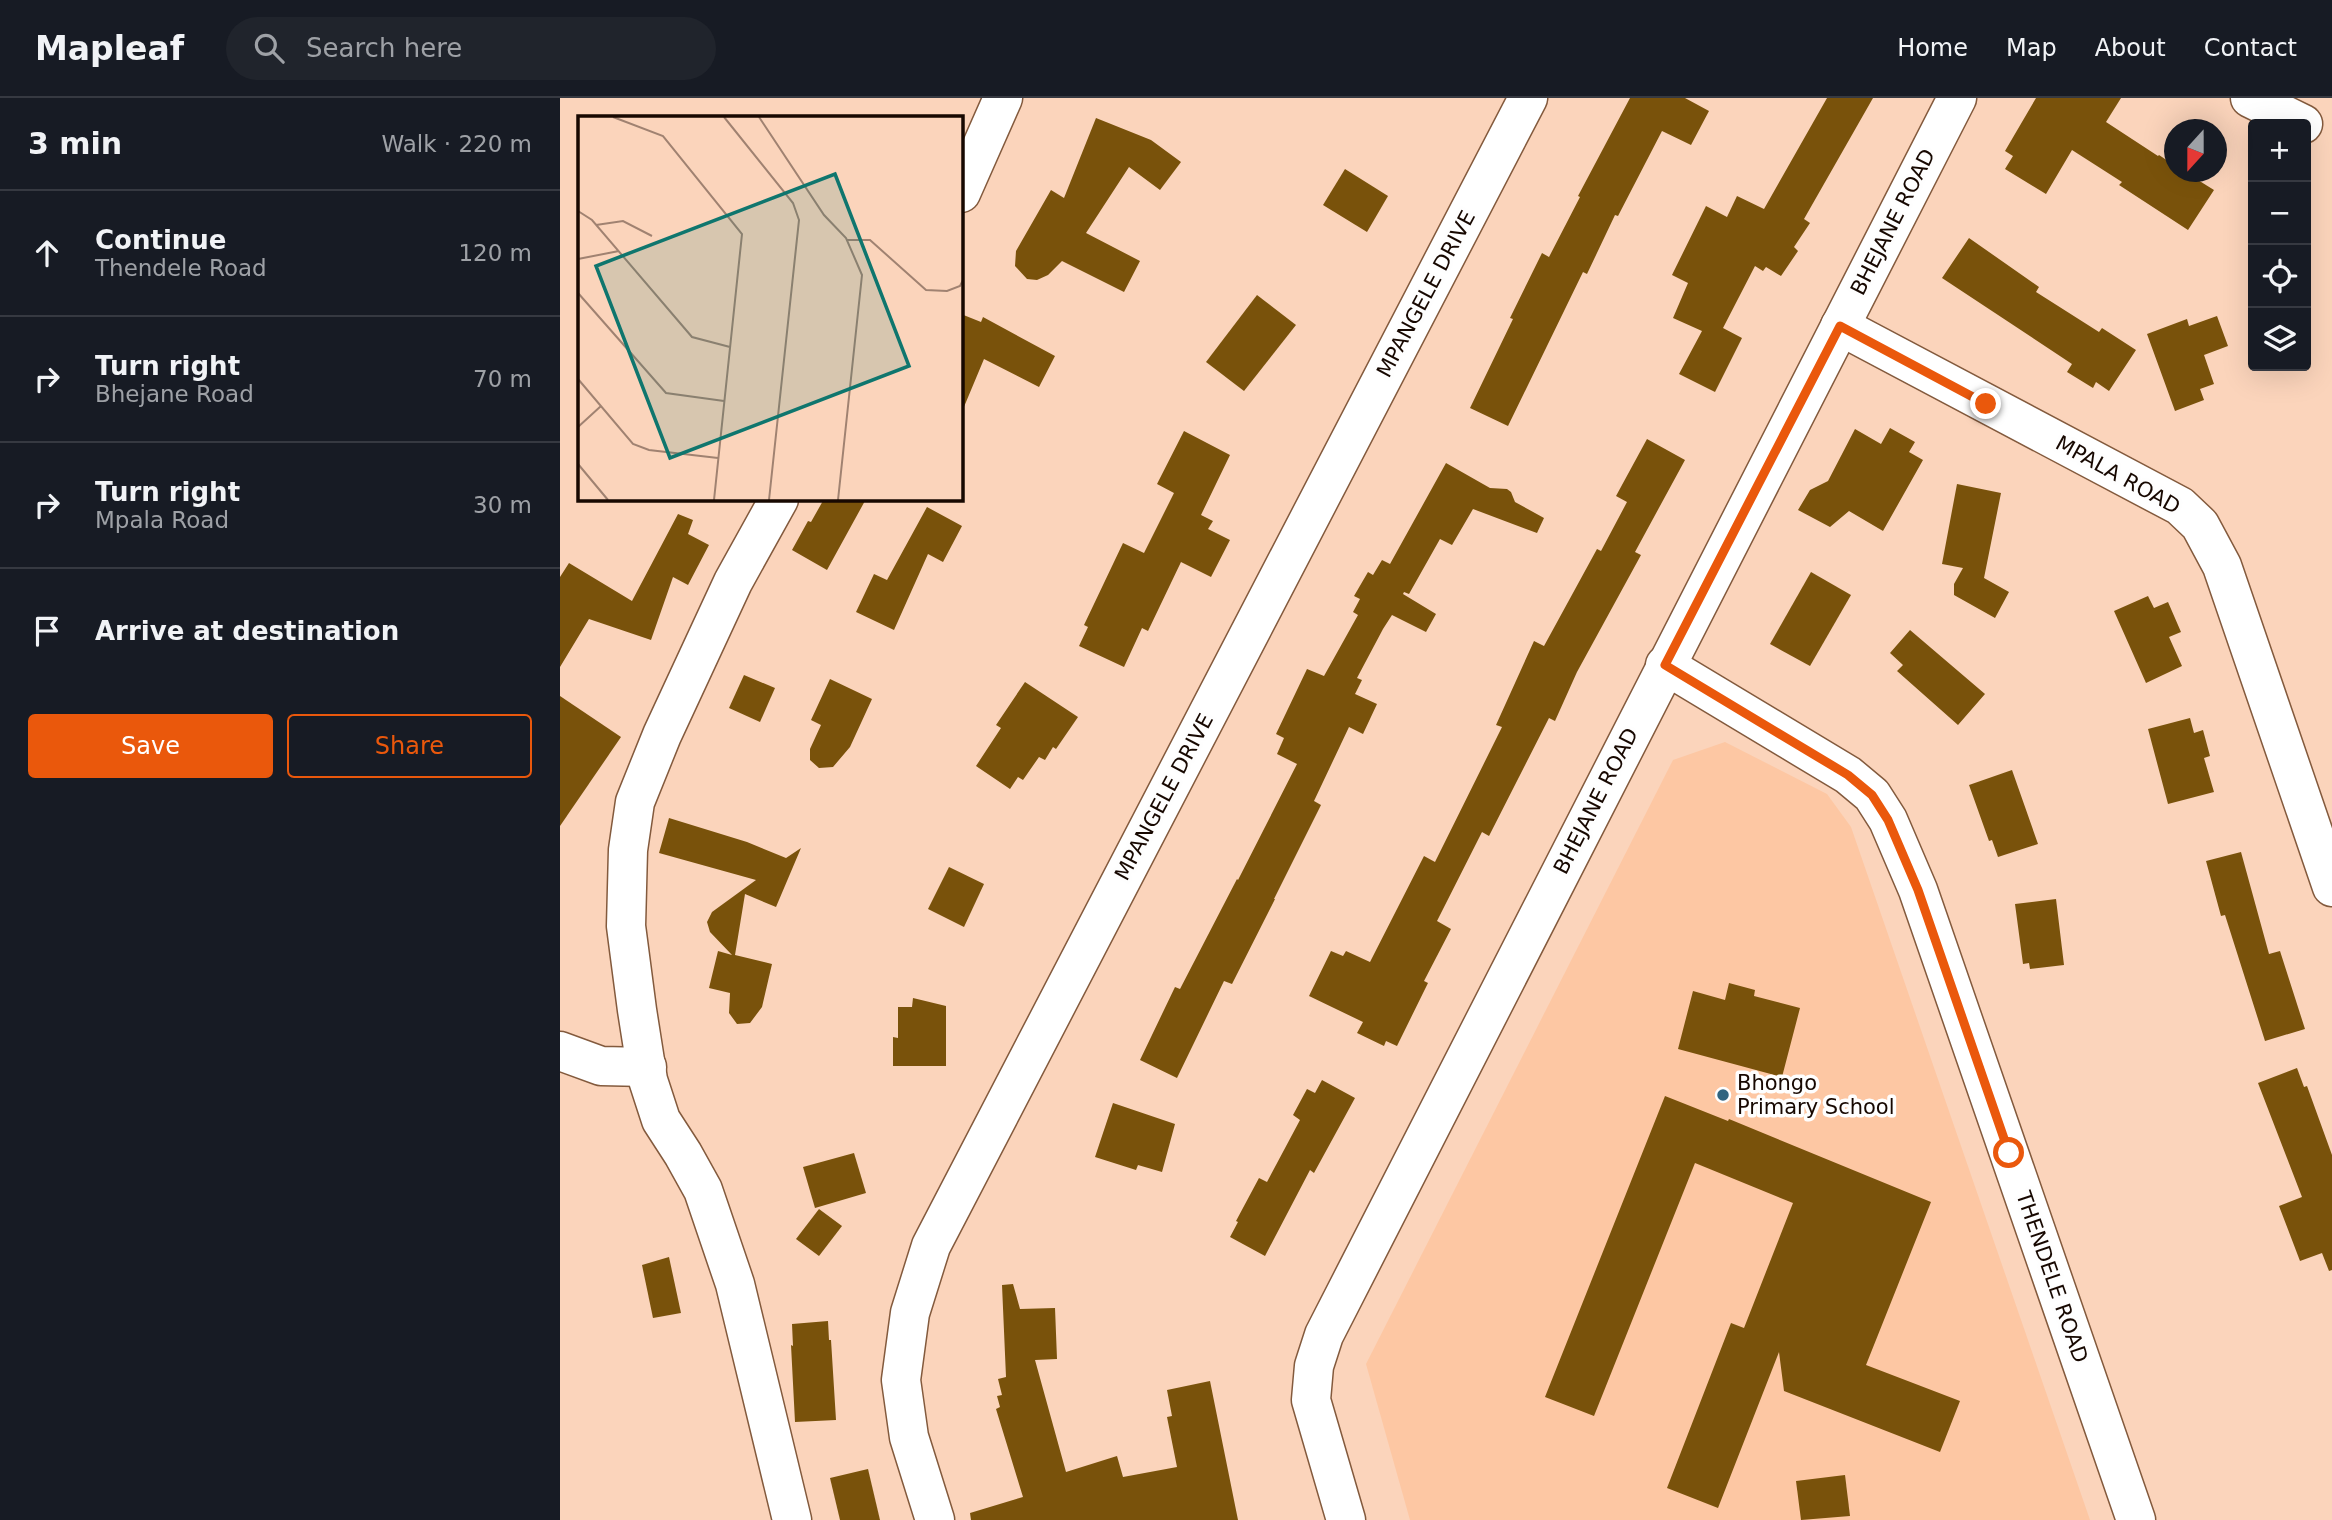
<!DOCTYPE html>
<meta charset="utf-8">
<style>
body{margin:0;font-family:"DejaVu Sans",sans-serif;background:#20242c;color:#f1f3f6}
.controls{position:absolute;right:21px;top:21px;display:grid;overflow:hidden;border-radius:7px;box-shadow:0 7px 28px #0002}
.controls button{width:63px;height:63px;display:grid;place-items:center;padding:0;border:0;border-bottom:2px solid #363941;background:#171b24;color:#f1f3f6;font:35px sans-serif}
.compass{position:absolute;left:1604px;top:21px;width:63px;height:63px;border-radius:50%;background:#171b24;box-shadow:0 7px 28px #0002;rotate:201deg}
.stop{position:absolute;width:21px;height:21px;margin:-16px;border:5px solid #ea580c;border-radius:50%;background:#fff}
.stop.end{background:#ea580c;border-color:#fff;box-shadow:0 2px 7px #0008}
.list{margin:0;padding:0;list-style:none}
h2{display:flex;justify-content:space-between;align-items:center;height:91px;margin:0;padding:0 28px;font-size:30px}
h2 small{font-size:23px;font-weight:400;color:#9ea1a6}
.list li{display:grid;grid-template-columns:46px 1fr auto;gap:21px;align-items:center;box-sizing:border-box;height:126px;padding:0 28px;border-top:2px solid #363941}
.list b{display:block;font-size:26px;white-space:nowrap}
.list p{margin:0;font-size:23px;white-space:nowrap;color:#9ea1a6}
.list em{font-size:23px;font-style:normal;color:#9ea1a6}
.actions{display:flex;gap:14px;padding:21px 28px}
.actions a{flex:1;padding:16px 0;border:2px solid #ea580c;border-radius:7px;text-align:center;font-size:24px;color:#ea580c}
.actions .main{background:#ea580c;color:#fff}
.icon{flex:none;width:38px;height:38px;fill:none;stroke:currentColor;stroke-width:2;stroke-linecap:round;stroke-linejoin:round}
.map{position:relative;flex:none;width:1772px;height:1422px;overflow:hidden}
header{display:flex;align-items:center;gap:42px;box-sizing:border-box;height:98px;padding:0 35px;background:#171b24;border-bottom:2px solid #363941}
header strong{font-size:33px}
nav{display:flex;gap:38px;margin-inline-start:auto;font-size:24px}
.search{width:490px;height:63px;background:#20242c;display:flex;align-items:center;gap:18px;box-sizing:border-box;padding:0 24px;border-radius:38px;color:#9ea1a6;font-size:26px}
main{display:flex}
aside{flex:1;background:#171b24}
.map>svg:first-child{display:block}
.built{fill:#fdc7a3}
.building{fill:#79520b}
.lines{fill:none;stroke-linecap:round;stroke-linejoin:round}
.street-casing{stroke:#835a3d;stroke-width:41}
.street{stroke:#fff;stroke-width:38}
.route{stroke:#ea580c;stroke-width:9}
.poi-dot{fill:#306480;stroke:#fefefe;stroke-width:2.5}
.labels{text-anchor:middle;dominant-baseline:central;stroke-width:7;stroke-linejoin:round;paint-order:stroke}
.street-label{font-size:21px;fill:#170801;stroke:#fefefe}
.poi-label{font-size:21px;fill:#170801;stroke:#fefefe;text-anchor:start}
.inset-road{fill:none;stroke:#a08271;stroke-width:2}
.view{fill:#0f766e;fill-opacity:0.15;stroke:#0f766e;stroke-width:3.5}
.inset-edge{fill:none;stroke:#170801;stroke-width:3.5}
</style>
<header>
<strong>Mapleaf</strong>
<div class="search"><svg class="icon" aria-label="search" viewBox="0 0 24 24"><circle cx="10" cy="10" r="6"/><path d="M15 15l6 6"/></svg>Search here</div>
<nav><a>Home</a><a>Map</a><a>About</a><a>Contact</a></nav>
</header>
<main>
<aside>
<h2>3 min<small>Walk · 220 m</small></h2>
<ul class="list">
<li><svg class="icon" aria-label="ahead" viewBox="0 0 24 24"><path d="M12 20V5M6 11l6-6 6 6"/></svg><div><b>Continue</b><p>Thendele Road</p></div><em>120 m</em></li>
<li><svg class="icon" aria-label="right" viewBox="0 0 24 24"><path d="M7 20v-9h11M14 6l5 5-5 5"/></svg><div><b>Turn right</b><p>Bhejane Road</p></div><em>70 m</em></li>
<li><svg class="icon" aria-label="right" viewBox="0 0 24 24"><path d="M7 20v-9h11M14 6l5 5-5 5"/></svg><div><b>Turn right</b><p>Mpala Road</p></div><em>30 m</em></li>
<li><svg class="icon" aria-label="arrive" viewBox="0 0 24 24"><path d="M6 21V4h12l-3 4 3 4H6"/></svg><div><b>Arrive at destination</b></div></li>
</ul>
<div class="actions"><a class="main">Save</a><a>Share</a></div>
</aside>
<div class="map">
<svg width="1772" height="1422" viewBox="0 0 1772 1422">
<rect width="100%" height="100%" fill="#fbd4bb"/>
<polygon class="built" points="1165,644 1267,696 1291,729 1530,1422 850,1422 806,1266 1113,662"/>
<g class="building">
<polygon points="1070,0 1125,0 1149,13 1131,47 1102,33 1058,118 1055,117 1027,176 1023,174 948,328 910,310 953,221 950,220 982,155 989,159 1020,99 1018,98"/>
<polygon points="1267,0 1313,0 1244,121 1250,125 1234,149 1238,153 1221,178 1206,169 1203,173 1195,168 1163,230 1182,240 1155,294 1119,276 1142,233 1113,220 1128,185 1112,177 1146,108 1167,119 1177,98 1204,111"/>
<polygon points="1476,0 1561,0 1546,24 1598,58 1599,57 1614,67 1614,74 1625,74 1654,92 1628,132 1559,87 1562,84 1512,52 1486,96 1445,71 1453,58 1445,53"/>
<polygon points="536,20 591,42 621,64 600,92 569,69 526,135 580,163 564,194 502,163 488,177 477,182 467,181 455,168 456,153 491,92 504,100"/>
<polygon points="785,71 828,98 807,134 763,107"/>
<polygon points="1409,140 1479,189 1476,194 1539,234 1542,230 1576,252 1549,293 1536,284 1533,290 1507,274 1512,266 1382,180"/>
<polygon points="697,197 736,227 684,293 646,264"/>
<polygon points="401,216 421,224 423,219 495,258 479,289 424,261 401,316"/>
<polygon points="1657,218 1668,248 1644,257 1654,286 1640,291 1644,302 1615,313 1587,236 1627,221 1629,228"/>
<polygon points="1330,330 1355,344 1349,354 1363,362 1323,433 1289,413 1270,429 1238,412 1250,392 1268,383 1295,331 1321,346"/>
<polygon points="624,333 670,357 641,417 653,423 648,431 670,442 651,479 621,464 588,533 582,530 564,569 519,548 528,529 524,527 563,445 584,455 614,395 597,386"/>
<polygon points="1087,341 1125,362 1075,454 1081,457 1017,574 995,623 989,620 929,738 922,734 877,823 891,831 864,883 868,885 837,948 826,943 824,948 797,935 803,924 749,898 771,853 783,858 786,853 810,864 864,758 875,764 942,629 936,627 974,543 984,548 1037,451 1041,453 1067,404 1056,398"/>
<polygon points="886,365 930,390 947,391 951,394 955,404 984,420 977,435 913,411 892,447 880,441 849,496 844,494 843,496 876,516 866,534 832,517 823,531 797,580 802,582 795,596 817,606 803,636 789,629 754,703 761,707 714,801 715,801 672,886 664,883 617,980 580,962 615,889 620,891 677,781 678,782 737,666 717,656 724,640 716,636 747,571 764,578 798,517 793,514 800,501 794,498 808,474 813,477 822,462 830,466"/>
<polygon points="1397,386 1441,395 1424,480 1449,494 1435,520 1394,497 1394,486 1403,470 1382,466"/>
<polygon points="264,401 306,401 267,472 232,452 248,423 251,424"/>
<polygon points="367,409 402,428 383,464 368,456 334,532 296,514 314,476 327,482"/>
<polygon points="118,416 133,422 128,436 149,447 128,487 113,479 91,542 29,521 0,569 0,479 9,465 72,503"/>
<polygon points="1251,474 1291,497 1250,568 1210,546"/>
<polygon points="1588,498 1594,510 1608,504 1621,534 1609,539 1622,568 1586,585 1554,513"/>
<polygon points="1350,532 1425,596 1398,627 1337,573 1343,567 1330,555"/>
<polygon points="184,577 215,590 200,624 169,610"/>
<polygon points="270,581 312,601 290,649 273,669 259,670 250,662 250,651 261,627 251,622"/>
<polygon points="465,584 518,619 496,651 493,649 485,662 479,659 463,682 458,679 450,691 416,668 441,630 436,627"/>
<polygon points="0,598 61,639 0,728"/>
<polygon points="1630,620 1634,635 1643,632 1650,658 1644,660 1654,694 1608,706 1588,631"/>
<polygon points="1452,672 1478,746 1438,759 1432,742 1429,743 1409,687"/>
<polygon points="109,720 187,744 226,760 241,750 216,809 185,796 175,857 212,866 202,909 190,925 177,926 169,915 170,895 149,890 158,853 172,857 150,834 147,824 152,814 196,782 99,755"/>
<polygon points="1681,754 1709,856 1720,853 1745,931 1705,943 1665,817 1661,818 1646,763"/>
<polygon points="389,769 424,786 404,829 368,811"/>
<polygon points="1496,801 1504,867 1470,871 1469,865 1463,866 1455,806"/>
<polygon points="1169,885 1195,892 1194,898 1240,910 1222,979 1118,951 1133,893 1165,902"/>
<polygon points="353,900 386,908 386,968 333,968 333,939 338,940 338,909 352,909"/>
<polygon points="1737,970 1744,989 1747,988 1772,1057 1772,1172 1769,1173 1762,1155 1740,1163 1719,1108 1742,1099 1698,985"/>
<polygon points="762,982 795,1000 754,1075 750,1072 705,1158 670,1139 678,1124 676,1123 699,1080 707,1084 740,1022 733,1017 747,991 755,995"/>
<polygon points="1105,998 1168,1023 1169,1021 1371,1104 1306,1267 1400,1303 1380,1354 1224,1293 1219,1254 1158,1410 1107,1390 1171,1225 1184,1230 1233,1105 1135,1065 1034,1318 985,1299"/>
<polygon points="553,1005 615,1026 602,1074 578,1067 576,1072 535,1059"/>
<polygon points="294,1055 306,1095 255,1110 243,1069"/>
<polygon points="259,1111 282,1128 259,1158 236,1141"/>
<polygon points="109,1159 121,1215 93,1220 82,1167"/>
<polygon points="453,1186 460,1211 495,1210 497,1261 475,1262 506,1374 557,1358 563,1379 617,1369 607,1319 612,1318 607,1292 650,1283 678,1422 411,1422 410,1415 463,1399 436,1311 440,1309 437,1298 442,1297 438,1281 446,1279 442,1187"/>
<polygon points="268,1223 269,1242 271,1242 276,1322 235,1324 231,1247 233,1248 232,1226"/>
<polygon points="308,1371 320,1422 280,1422 270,1380"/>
<polygon points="1285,1377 1290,1418 1241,1422 1236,1383"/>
</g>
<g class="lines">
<g class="street-casing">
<g id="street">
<polyline points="1690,0 1743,26"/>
<polyline points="401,95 443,0"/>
<polyline points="1280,228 1620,408 1640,427 1662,468 1772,789"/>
<polyline points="219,401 173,484 102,637 75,704 68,752 66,828 77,912 88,982 101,1022 123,1056 143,1092 175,1186 232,1422"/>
<polyline points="1105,567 1288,677 1312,697 1328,722 1358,792 1576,1422"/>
<polyline points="0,953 41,968 87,969"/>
<polyline points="375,1422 349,1339 341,1282 350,1215 371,1148 968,0"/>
<polyline points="786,1422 751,1302 754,1268 764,1237 1397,0"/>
</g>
</g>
<use href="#street" class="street"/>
</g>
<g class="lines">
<polyline class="route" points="1426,306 1280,228 1105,567 1288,677 1312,697 1328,722 1358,792 1449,1055"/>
</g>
<circle class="poi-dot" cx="1163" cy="997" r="7"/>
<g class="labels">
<g class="street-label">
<text transform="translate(1333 124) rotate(-63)">BHEJANE ROAD</text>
<text transform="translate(866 196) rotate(-62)">MPANGELE DRIVE</text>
<text transform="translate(1558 377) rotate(29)">MPALA ROAD</text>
<text transform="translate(604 699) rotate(-62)">MPANGELE DRIVE</text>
<text transform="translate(1036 703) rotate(-63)">BHEJANE ROAD</text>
<text transform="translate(1492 1179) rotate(71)">THENDELE ROAD</text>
</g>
<g class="poi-label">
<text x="1177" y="985">Bhongo<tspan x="1177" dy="24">Primary School</tspan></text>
</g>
</g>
<g transform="translate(18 18)">
<rect width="385" height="385" fill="#fbd4bb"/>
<path class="inset-road" d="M35 1 85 20 164 118 136 384M146 1 215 87 221 104 191 384M181 1 246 99 268 122 284 159 260 384M0 95 14 104 114 221 152 231M18 109 45 105 74 120M269 124H292L348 174 369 175 382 170 385 164M0 143 41 135M0 177 88 277 146 285M0 263 55 328 71 334 140 342M0 311 23 290M0 348 30 384"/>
<path class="view" d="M257 58 331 250 92 342 18 150Z"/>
<rect width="385" height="385" class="inset-edge"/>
</g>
</svg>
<div class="controls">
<button>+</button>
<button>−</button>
<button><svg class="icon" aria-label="locate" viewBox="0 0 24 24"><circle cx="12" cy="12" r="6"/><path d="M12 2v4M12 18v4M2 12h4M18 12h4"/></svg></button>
<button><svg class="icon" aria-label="layers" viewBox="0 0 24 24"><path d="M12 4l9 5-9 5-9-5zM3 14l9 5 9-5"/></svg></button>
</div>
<svg class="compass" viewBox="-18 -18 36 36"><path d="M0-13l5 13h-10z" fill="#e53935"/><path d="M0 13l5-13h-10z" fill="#9ea1a6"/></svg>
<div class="stop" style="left:1449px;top:1055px"></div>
<div class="stop end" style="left:1426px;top:306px"></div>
</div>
</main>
